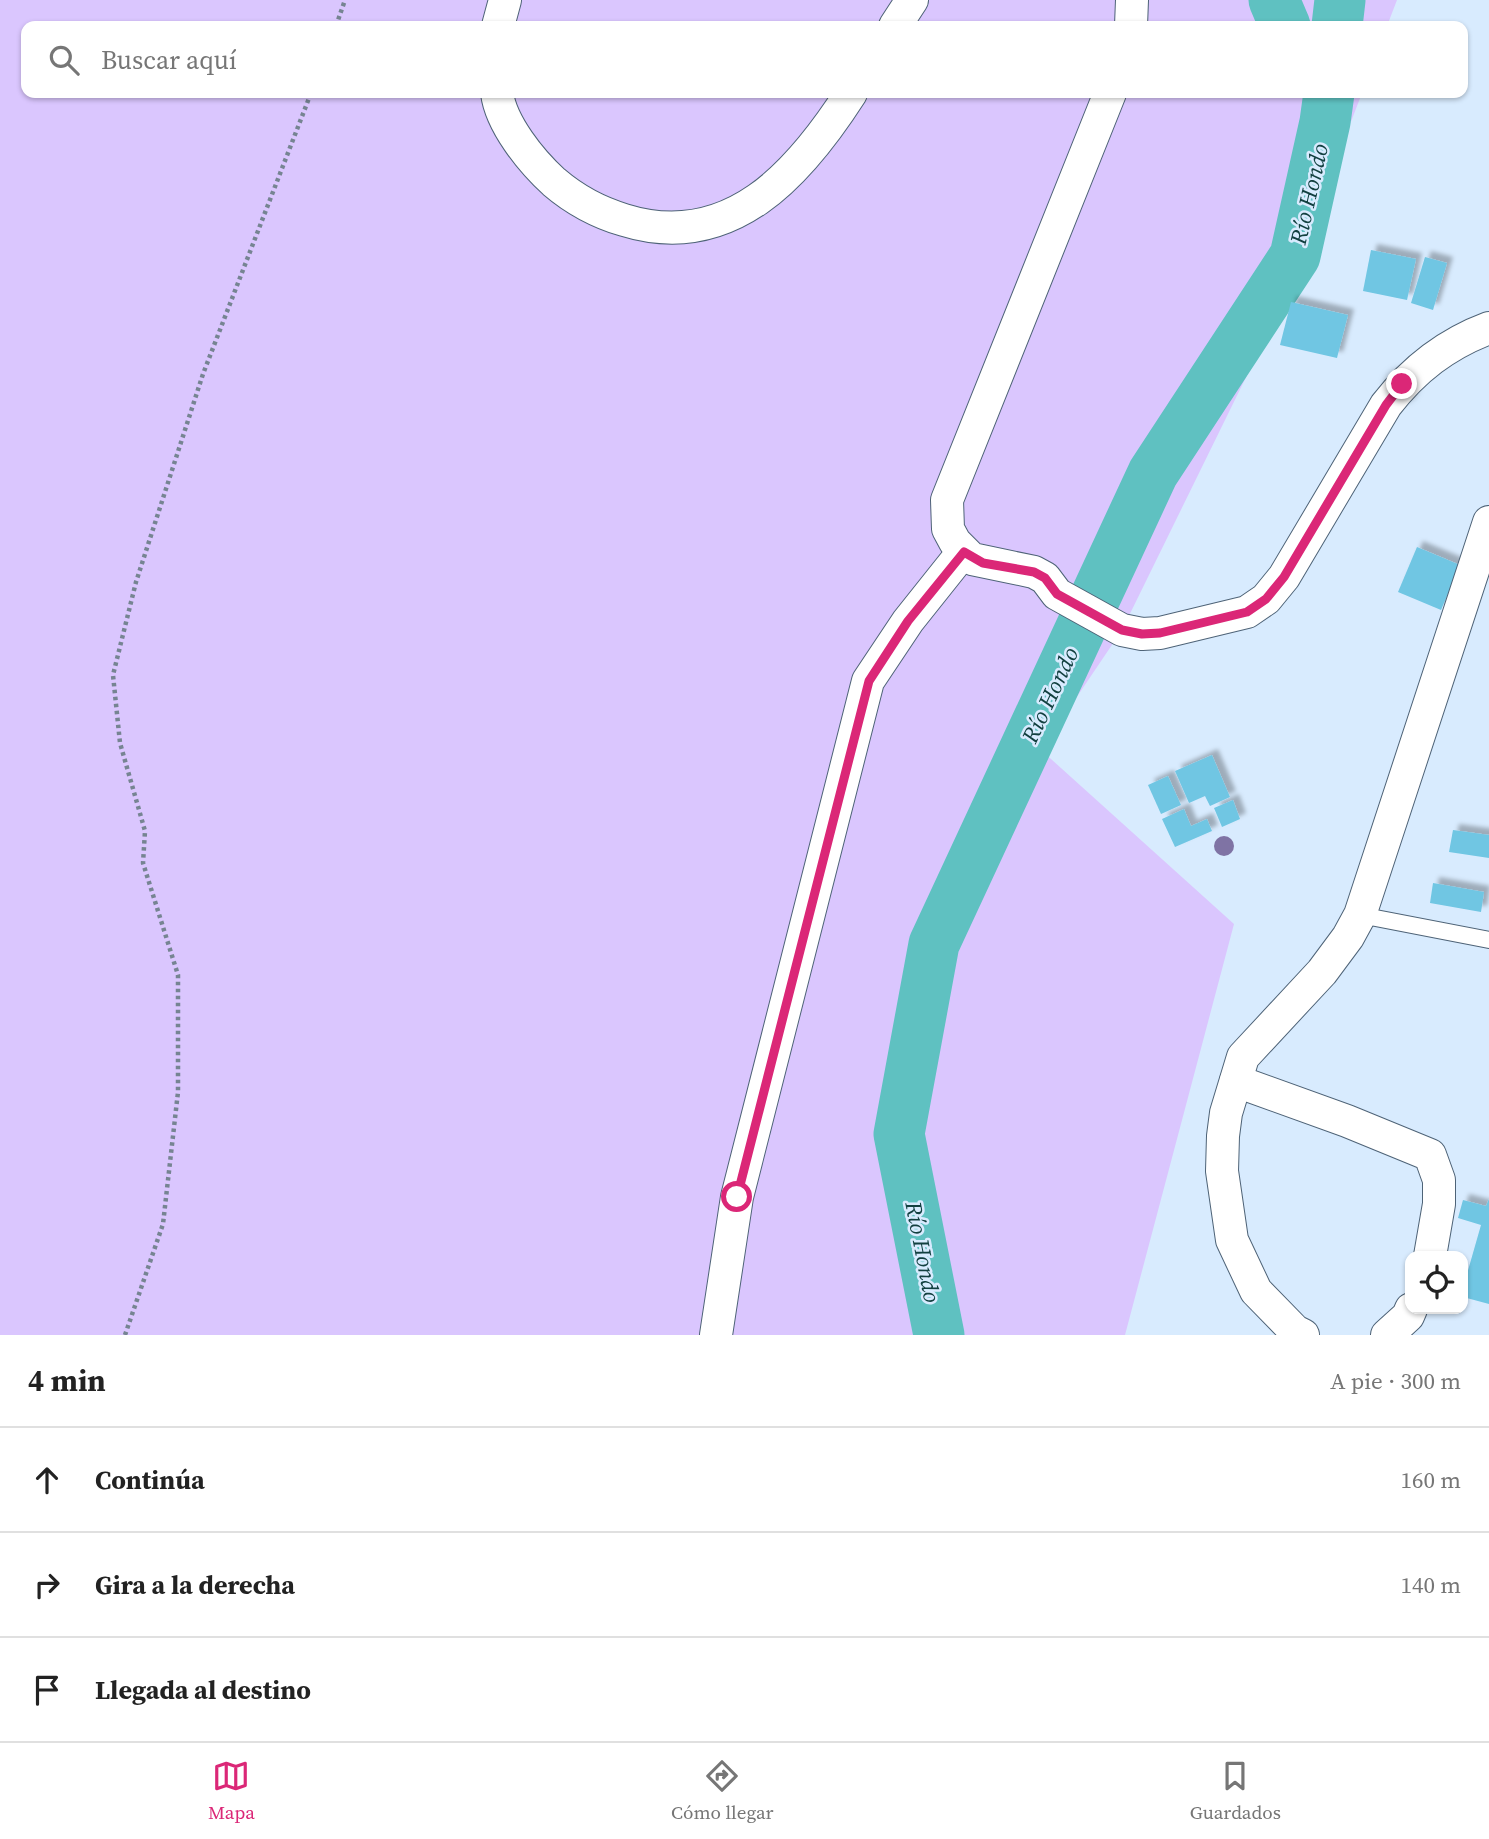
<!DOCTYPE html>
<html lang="es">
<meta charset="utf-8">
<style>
body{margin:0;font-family:"Source Serif 4",serif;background:#f2f2f2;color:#222}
.controls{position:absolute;right:21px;bottom:21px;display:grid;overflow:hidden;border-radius:14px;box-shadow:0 2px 5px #0004}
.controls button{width:63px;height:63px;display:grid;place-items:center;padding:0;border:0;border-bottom:2px solid #e0e0e0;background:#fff;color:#222;font:35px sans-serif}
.stop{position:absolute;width:21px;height:21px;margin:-16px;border:5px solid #db2777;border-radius:50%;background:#fff}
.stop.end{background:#db2777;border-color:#fff;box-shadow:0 2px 7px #0008}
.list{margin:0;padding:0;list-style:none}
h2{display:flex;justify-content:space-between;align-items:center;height:91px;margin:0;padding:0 28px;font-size:30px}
h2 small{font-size:23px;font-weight:400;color:#767676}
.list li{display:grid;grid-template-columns:46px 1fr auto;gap:21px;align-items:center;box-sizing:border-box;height:105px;padding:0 28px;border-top:2px solid #e0e0e0}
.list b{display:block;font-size:26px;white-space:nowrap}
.list em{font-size:23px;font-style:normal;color:#767676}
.icon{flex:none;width:38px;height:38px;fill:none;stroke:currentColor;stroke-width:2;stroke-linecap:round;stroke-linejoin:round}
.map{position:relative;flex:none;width:1489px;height:1335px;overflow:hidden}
.search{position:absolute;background:#fff;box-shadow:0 2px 5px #0004;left:21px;right:21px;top:21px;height:77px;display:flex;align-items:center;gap:18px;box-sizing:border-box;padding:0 24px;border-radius:14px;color:#767676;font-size:26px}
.sheet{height:406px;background:#fff}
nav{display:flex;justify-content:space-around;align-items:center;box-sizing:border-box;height:98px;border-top:2px solid #e0e0e0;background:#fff;font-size:19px;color:#767676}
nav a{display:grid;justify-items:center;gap:4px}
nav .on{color:#db2777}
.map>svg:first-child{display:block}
.green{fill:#dac6fe}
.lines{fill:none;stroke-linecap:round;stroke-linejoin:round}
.river{stroke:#5fc1c1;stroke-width:51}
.building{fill:#70c6e3;filter:url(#shadow)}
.lane-casing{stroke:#4e6377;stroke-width:18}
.street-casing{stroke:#4e6377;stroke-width:34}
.path{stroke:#768492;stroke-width:4.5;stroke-dasharray:3.5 3.5;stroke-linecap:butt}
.lane{stroke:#fff;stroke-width:16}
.street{stroke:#fff;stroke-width:32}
.tree{fill:#7f73a4}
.route{stroke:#db2777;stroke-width:9}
.labels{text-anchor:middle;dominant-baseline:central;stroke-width:5;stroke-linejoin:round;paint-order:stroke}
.water-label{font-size:23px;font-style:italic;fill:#124040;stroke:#d8ebfe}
</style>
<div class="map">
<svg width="1489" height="1335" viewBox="0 0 1489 1335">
<defs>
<filter id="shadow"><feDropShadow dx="6" dy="-6" stdDeviation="2" flood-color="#0004"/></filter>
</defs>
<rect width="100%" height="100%" fill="#d8ebfe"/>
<polygon class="green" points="0,0 1397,0 1387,26 26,26 26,93 1362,93 1278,312 1122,630 1041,750 1234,924 1125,1335 0,1335"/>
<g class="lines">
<g class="river">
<polyline points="1274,0 1285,26"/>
<polyline points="1337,26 1340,0"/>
<polyline points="939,1335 899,1134 934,944 1153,473 1295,256 1325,122 1329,93"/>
</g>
</g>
<g class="building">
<polygon points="1371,250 1416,259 1407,300 1363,291"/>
<polygon points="1425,257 1447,263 1433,310 1411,303"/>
<polygon points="1291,302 1348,315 1337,358 1280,345"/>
<polygon points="1417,547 1460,565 1441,610 1398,592"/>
<polygon points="1212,755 1230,797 1210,806 1205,796 1189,803 1175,771"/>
<polygon points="1168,776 1181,805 1161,814 1148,785"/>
<polygon points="1233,800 1240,819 1222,827 1214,808"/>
<polygon points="1184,809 1191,826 1207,819 1212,831 1175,847 1162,819"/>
<polygon points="1453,830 1489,835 1489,858 1449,852"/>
<polygon points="1433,883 1484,892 1481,912 1430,903"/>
<polygon points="1489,1199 1489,1304 1463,1297 1463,1288 1481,1225 1458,1218 1463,1200 1486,1206"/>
</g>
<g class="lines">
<g class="lane-casing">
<polyline id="lane" points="1360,915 1489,940"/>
</g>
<g class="street-casing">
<g id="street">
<polyline points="498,26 505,0"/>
<polyline points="895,26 912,0"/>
<polyline points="1131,26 1132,0"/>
<path d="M497 93C501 124 531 161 554 182 575 200 597 212 624 220 730 253 799 174 851 93"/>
<path d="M1110 93 947 500 948 529 955 542 972 559 1034 572 1045 578 1057 594 1122 630 1142 634 1160 633 1247 612 1266 599 1284 577 1386 405C1414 369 1446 344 1489 328"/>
<polyline points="1236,1081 1347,1121 1430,1155 1439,1180 1439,1204 1430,1256"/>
<polyline points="716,1335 737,1197 868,681 908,621 963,552"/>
<polyline points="1303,1335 1295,1331 1256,1291 1232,1240 1222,1171 1223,1136 1226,1113 1243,1057 1322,972 1348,937 1360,915 1489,522"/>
<polyline points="1387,1335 1408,1316 1411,1309"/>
</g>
</g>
<g class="path">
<polyline points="336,26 345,0"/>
<polyline points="125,1335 163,1224 178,1092 178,975 143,863 145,831 120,743 113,675 136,582 203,374 311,93"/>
</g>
<use href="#lane" class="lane"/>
<use href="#street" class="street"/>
</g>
<circle class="tree" cx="1224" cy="846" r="10"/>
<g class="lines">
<polyline class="route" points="737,1197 869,681 908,621 964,552 983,563 1034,572 1045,578 1057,594 1122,630 1142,634 1160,633 1247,612 1266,599 1284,577 1386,405 1402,384"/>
</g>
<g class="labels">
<g class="water-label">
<text transform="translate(1309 194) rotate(-77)">Río Hondo</text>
<text transform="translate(1050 695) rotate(-65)">Río Hondo</text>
<text transform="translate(923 1252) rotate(79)">Río Hondo</text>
</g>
</g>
</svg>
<div class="controls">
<button><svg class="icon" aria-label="locate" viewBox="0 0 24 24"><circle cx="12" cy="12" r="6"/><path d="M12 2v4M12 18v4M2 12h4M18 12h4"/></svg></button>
</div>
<div class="stop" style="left:737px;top:1197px"></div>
<div class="stop end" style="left:1402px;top:384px"></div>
<div class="search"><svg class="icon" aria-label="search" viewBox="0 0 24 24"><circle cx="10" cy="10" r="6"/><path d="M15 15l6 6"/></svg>Buscar aquí</div>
</div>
<section class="sheet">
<h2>4 min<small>A pie · 300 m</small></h2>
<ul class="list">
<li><svg class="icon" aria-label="ahead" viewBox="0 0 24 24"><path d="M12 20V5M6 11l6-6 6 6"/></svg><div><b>Continúa</b></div><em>160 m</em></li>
<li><svg class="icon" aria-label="right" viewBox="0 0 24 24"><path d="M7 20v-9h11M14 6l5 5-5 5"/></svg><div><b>Gira a la derecha</b></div><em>140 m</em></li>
<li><svg class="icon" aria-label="arrive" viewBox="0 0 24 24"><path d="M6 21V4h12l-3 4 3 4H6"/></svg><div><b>Llegada al destino</b></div></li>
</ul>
</section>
<nav>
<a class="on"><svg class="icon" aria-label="map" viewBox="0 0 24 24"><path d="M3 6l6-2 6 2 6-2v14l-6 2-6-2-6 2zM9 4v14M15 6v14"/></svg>Mapa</a>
<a><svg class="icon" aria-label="directions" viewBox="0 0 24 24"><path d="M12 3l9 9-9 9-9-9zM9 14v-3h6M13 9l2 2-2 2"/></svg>Cómo llegar</a>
<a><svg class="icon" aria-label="saved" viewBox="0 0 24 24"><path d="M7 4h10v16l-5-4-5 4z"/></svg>Guardados</a>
</nav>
